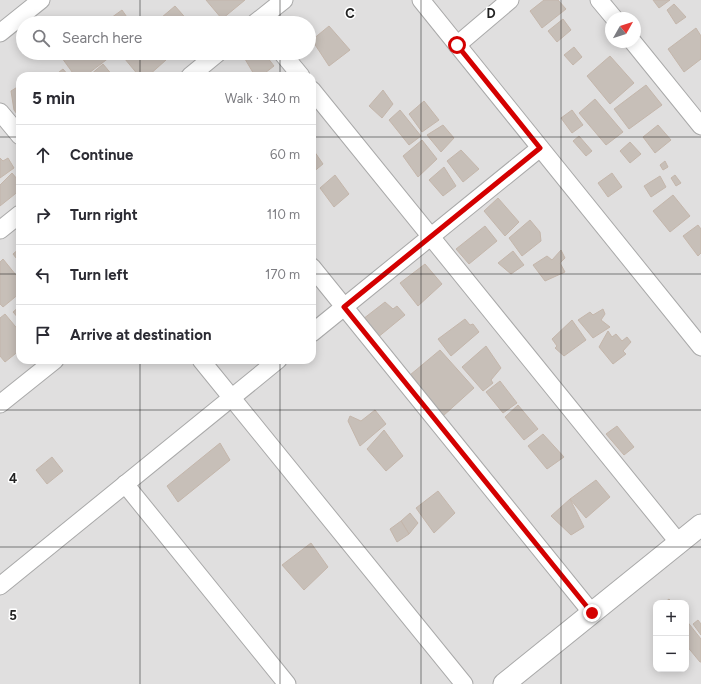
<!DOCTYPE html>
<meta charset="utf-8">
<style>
body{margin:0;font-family:Figtree,sans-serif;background:#f7f7f7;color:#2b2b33}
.controls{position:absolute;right:12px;bottom:12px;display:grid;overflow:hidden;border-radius:8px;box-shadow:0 2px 10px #0003}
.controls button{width:36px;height:36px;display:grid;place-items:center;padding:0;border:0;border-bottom:1px solid #e1e1e2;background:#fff;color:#2b2b33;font:20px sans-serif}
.compass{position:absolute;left:605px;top:12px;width:36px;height:36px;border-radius:50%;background:#fff;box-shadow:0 2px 10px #0003;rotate:51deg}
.stop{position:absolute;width:12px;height:12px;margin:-9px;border:3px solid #d40000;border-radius:50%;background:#fff}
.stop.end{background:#d40000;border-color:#fff;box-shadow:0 1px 4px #0008}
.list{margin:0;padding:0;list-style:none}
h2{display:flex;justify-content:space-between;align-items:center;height:52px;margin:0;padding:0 16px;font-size:17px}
h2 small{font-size:13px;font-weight:400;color:#7c7c81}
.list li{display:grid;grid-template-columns:26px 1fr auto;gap:12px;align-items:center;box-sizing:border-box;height:60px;padding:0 16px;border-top:1px solid #e1e1e2}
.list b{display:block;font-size:15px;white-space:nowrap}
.list em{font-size:13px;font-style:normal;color:#7c7c81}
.icon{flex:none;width:22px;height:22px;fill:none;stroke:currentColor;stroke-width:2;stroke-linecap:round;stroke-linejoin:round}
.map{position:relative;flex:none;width:701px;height:684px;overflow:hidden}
.search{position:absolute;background:#fff;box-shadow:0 2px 10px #0003;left:16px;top:16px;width:300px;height:44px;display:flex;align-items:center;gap:10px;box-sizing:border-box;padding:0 14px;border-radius:22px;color:#7c7c81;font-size:15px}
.panel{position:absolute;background:#fff;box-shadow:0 2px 10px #0003;left:16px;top:72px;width:300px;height:292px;border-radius:12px}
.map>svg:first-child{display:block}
.residential{fill:#e0dfdf;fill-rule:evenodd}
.building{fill:#c7bfb8;stroke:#c4b6ab}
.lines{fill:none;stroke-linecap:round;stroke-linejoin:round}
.minor-casing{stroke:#a9a9a9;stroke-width:19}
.tertiary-casing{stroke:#a9a9a9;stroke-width:23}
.minor{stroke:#fff;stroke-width:17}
.tertiary{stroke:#fff;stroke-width:21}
.route{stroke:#d40000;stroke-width:5}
.grid{fill:none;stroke:#222;stroke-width:1;stroke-opacity:0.55}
.grid-label{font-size:13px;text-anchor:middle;font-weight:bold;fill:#222;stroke:#fff;stroke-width:3;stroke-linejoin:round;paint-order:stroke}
</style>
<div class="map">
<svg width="701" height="684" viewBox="0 0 701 684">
<rect width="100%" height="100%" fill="#f2efe9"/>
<path class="residential" d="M0 0H701V684H0ZM611 18H635V42H611ZM23 23H309V53H23ZM20 76H312V360H20ZM656 603H686V669H656Z"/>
<g class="building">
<polygon points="206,0 245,0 222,19"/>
<polygon points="544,0 558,0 566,9 542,28 530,11"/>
<polygon points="653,0 670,0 659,8"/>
<polygon points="674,4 686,17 676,24 667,10"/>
<polygon points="175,6 190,23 155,23"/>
<polygon points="122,10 131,23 104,23"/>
<polygon points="563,19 571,30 557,42 548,31"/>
<polygon points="329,26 350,50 329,66 312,40"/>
<polygon points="696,28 701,36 701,59 684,72 668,49"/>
<polygon points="574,47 582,57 573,65 564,55"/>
<polygon points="67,53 107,53 110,57 85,76 75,76 62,58"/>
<polygon points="120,53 160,53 166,60 148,76 139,76"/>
<polygon points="252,53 264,53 274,66 261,76 255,76 245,59"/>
<polygon points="610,56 634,83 610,104 587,76"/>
<polygon points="103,64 113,76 89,76"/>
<polygon points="63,69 69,76 54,76"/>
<polygon points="646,85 662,105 629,129 614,109"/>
<polygon points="19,86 20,87 20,118 14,110 11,91"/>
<polygon points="383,90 393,104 382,118 369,106"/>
<polygon points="595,99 623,132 606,145 579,113"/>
<polygon points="424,101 439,120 422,132 409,114"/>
<polygon points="400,110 421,136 409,145 389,120"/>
<polygon points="572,110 583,125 572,133 561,118"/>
<polygon points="443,125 454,138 441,152 427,135"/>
<polygon points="658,125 671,140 655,153 643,137"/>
<polygon points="579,136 592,151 586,156 573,141"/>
<polygon points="422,140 437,159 418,177 403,156"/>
<polygon points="630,142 641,154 630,163 620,151"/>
<polygon points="312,148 323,164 312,173"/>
<polygon points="461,150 479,169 463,182 447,161"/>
<polygon points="0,158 3,161 8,158 14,168 0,178"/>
<polygon points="665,161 668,167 663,170 660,165"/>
<polygon points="444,167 456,186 443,196 429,180"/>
<polygon points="12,173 18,180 20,179 20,190 0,206 0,185"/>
<polygon points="612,173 622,187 608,197 598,183"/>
<polygon points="335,175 349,194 334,207 320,188"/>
<polygon points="675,175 681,183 676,186 671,178"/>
<polygon points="660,176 666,187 651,197 644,186"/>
<polygon points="673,195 690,216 670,232 653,211"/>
<polygon points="498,198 519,222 505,236 484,211"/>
<polygon points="530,220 540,232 541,241 522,256 509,238"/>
<polygon points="698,225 701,229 701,253 698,256 683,236"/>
<polygon points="485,226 497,241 469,264 456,249"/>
<polygon points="20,248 20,263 13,254"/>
<polygon points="561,250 565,258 560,263 565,272 545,281 533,265 547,256 552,260"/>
<polygon points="513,251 524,265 511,274 498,263"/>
<polygon points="3,259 20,280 20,293 3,307 0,304 0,262"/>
<polygon points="425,264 442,284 418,306 400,283"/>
<polygon points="385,302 393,309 397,306 405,315 377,338 363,319"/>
<polygon points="20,306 20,320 13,312"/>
<polygon points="603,309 605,314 601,320 610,327 593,338 578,320 590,312 593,315"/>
<polygon points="5,314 20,332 20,350 5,362 0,356 0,318"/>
<polygon points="465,319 470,325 473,324 479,332 451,356 438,339"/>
<polygon points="572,320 586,340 564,356 555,348 557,346 552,339"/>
<polygon points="608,331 612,337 616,334 622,341 627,337 631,342 623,351 626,354 613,364 599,347"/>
<polygon points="486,346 501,368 491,380 493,383 483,391 462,367"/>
<polygon points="440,350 474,388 443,416 410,375"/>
<polygon points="500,381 517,403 503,413 486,392"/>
<polygon points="518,405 538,429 524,440 505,417"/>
<polygon points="375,410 386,424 360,446 348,421 350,416 361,421"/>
<polygon points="617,426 634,447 624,455 606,434"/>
<polygon points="384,430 403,456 386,471 367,449"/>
<polygon points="543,434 564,457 547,469 528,446"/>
<polygon points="220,443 230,460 178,502 167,486"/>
<polygon points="52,457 63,471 47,484 36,470"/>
<polygon points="596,480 610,497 586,518 570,499"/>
<polygon points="438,491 455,513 434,533 416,508"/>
<polygon points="570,499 584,527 571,535 551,516"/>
<polygon points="410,513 418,523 409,534 401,521"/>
<polygon points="401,521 409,534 397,542 390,529"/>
<polygon points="311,543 328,567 304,590 282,565"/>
<polygon points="669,599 673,603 664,603"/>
<polygon points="686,620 701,639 701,662 700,662 686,645"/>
<polygon points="698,620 701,624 701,635 693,624"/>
</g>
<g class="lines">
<g class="minor-casing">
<g id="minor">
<polyline points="421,0 701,347"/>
<polyline points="599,0 614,18"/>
<polyline points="255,23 284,0"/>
<polyline points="0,33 41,0"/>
<polyline points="633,42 701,126"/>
<polyline points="457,45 510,0"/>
<polyline points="282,53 301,76"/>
<polyline points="190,76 218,53"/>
<polyline points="312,90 679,543"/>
<polyline points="0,112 20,136"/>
<polyline points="0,230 20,214"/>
<polyline points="312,267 592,613"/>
<polyline points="312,333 540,148"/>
<polyline points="201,360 464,684"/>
<polyline points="0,404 55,360"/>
<polyline points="125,484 287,684"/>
<polyline points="0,586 278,360"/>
</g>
</g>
<g class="tertiary-casing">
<polyline id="tertiary" points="504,684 701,525"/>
</g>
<use href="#minor" class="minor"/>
<use href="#tertiary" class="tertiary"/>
</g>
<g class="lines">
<polyline class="route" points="457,45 540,148 344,307 592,613"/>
</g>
<path class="grid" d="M140 0V23M280 0V23M421 0V684M561 0V684M140 53V76M280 53V76M0 137H20M312 137H701M0 274H20M312 274H701M140 360V684M280 360V684M0 410H701M0 547H701"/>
<g class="grid-label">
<text x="350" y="18">C</text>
<text x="491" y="18">D</text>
<text x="13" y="483">4</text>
<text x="13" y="620">5</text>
</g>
</svg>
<div class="controls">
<button>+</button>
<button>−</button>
</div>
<svg class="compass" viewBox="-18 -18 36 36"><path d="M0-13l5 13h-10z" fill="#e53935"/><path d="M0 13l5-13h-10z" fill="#7c7c81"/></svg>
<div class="stop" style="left:457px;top:45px"></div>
<div class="stop end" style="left:592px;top:613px"></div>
<div class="search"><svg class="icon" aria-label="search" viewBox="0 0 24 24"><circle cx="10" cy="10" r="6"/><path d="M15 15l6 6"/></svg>Search here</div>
<section class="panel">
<h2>5 min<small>Walk · 340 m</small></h2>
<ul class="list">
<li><svg class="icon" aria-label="ahead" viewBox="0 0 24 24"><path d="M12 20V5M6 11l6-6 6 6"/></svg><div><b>Continue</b></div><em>60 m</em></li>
<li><svg class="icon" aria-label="right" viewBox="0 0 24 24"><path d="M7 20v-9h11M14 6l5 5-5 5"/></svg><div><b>Turn right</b></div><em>110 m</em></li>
<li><svg class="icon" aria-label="left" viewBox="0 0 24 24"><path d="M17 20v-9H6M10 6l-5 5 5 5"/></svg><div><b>Turn left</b></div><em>170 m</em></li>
<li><svg class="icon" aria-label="arrive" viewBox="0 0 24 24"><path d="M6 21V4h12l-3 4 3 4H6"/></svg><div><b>Arrive at destination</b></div></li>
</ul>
</section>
</div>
